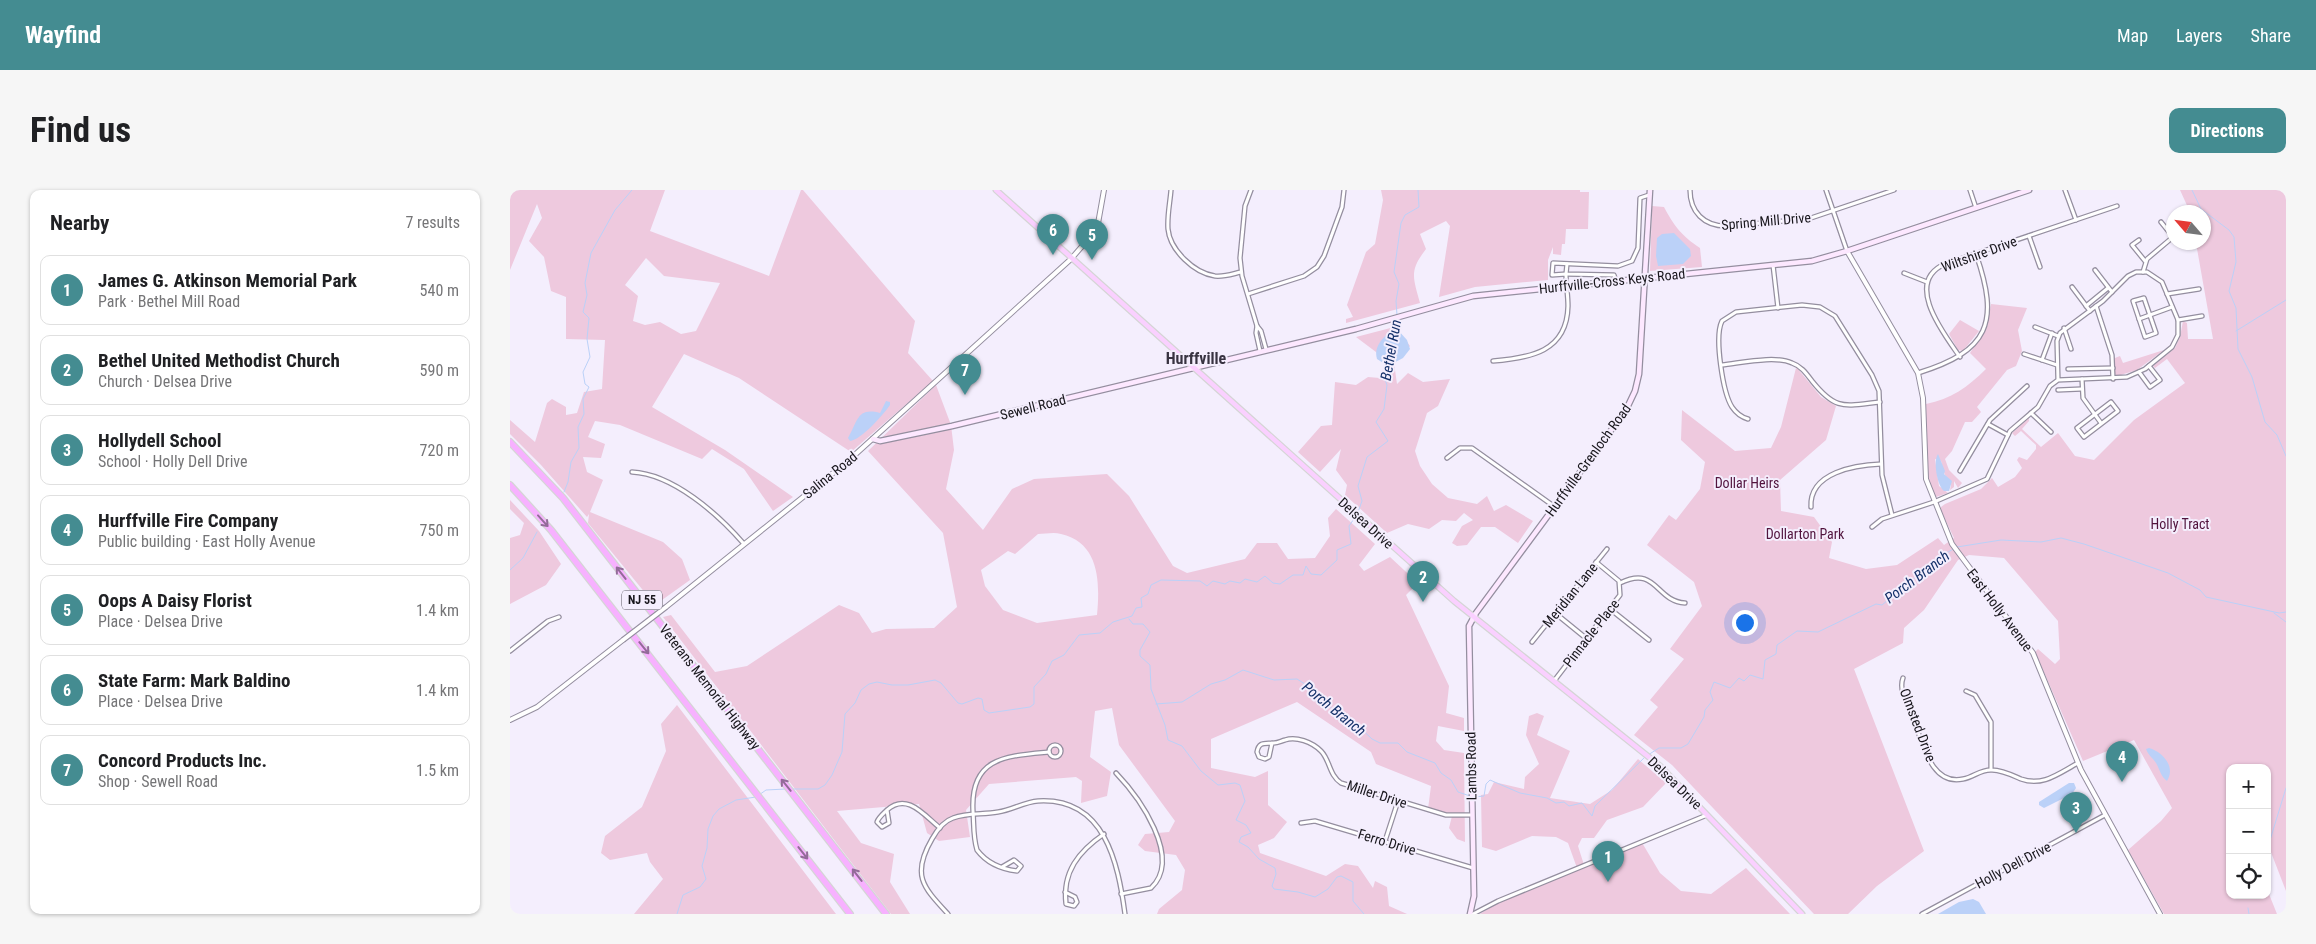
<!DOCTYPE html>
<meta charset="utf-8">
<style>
body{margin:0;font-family:"Roboto Condensed",sans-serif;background:#f6f6f6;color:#202124}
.controls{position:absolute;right:15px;bottom:15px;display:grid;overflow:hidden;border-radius:10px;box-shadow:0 1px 4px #0004}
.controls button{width:45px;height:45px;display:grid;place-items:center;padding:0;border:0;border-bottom:1px solid #e0e0e0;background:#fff;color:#202124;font:25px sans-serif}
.compass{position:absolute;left:1656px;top:15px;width:45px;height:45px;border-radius:50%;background:#fff;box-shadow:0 1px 4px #0004;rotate:298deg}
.you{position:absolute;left:1234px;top:432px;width:18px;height:18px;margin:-12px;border:4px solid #fff;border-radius:50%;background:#1a73e8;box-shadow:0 0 0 8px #1a73e833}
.badge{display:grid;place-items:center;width:32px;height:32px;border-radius:50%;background:#448c91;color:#fff;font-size:16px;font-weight:700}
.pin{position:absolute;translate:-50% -41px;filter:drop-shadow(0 1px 2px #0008)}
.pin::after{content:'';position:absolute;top:26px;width:18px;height:15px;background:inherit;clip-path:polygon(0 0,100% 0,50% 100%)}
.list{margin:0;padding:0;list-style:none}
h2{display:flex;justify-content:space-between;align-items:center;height:65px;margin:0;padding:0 20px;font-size:21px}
h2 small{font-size:16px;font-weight:400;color:#757577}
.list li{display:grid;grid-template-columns:32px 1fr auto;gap:15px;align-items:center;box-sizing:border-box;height:70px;margin:0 10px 10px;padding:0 10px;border:1px solid #e0e0e0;border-radius:10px}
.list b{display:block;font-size:19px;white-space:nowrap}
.list p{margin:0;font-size:16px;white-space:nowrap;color:#757577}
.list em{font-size:16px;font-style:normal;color:#757577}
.icon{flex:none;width:28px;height:28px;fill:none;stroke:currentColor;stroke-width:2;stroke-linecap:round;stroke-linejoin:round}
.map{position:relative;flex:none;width:1776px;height:724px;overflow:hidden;border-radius:10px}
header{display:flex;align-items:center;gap:30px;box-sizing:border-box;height:70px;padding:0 25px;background:#448c91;color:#fff}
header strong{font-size:24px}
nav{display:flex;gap:28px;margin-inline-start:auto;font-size:18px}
.intro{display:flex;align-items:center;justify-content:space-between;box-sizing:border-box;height:120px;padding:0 30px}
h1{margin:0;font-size:35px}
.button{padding:12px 22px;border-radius:10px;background:#448c91;color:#fff;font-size:18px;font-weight:700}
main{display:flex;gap:30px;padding:0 30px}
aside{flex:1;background:#fff;border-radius:10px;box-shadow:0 1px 4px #0004}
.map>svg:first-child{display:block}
.green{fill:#eec9de;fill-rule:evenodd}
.water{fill:#bbd1f8}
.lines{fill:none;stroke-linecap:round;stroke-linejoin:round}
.stream{stroke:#bbd1f8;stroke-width:1}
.minor-casing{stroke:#948e9f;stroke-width:5.5}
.tertiary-casing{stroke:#948e9f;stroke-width:6}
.secondary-casing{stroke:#948e9f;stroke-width:7}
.primary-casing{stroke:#d5d5d6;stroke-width:7}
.motorway-casing{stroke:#d5d5d6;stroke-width:8}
.minor{stroke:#fff;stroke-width:3}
.tertiary{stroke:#fff;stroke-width:4}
.secondary{stroke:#fde8ff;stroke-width:4.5}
.primary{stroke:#fad0ff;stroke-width:4.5}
.motorway{stroke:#f7b1ff;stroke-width:5.5}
.tertiary-bridge-casing{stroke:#948e9f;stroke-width:6;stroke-linecap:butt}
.tertiary-bridge{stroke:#fff;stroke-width:4}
.oneway{stroke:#936b99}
.labels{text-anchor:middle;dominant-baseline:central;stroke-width:4;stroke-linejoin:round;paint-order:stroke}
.shield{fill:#f4eefd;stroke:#5a5760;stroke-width:1}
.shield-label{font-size:12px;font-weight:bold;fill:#18161c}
.street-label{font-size:14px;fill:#18161c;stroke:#f4eefd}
.park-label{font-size:14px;fill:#51133d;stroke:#f4eefd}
.water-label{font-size:15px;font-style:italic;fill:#16326a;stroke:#f4eefd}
.quarter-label{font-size:16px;font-weight:bold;fill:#383341;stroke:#f4eefd}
</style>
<header>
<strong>Wayfind</strong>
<nav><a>Map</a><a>Layers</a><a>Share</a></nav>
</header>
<div class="intro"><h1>Find us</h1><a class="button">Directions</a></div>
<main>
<aside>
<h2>Nearby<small>7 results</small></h2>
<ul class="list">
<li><span class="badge">1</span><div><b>James G. Atkinson Memorial Park</b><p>Park · Bethel Mill Road</p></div><em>540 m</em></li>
<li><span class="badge">2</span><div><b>Bethel United Methodist Church</b><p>Church · Delsea Drive</p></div><em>590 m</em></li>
<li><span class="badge">3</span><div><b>Hollydell School</b><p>School · Holly Dell Drive</p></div><em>720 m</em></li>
<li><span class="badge">4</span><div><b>Hurffville Fire Company</b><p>Public building · East Holly Avenue</p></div><em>750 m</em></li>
<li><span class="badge">5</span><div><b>Oops A Daisy Florist</b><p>Place · Delsea Drive</p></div><em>1.4 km</em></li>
<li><span class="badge">6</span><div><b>State Farm: Mark Baldino</b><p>Place · Delsea Drive</p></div><em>1.4 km</em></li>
<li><span class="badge">7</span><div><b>Concord Products Inc.</b><p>Shop · Sewell Road</p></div><em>1.5 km</em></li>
</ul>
</aside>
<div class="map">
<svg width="1776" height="724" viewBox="0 0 1776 724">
<rect width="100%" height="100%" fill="#f4eefd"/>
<g class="green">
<path d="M0 0H155L140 41 259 86 291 0H293L405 131 398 163 423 191 341 262 229 188 174 164 142 217 215 260 283 307 263 321 234 279 202 259 192 269 110 235 85 231 78 247 95 254 91 268 73 267 77 282 93 290 80 322 153 352 172 369 180 390 145 415 78 333 79 324 77 327 31 275 0 244V230L25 252 37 213 42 209 56 217V225L67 223 74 202 92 199 95 150 56 149V107L41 101 34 67 19 51 32 28 27 14 0 80ZM136 68 154 86 210 93 186 141 171 144 150 132 135 135 123 131 128 106 115 95Z"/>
<path d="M871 0H1070V2H1079L1078 39H1056L1055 54H1052L1051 65 1043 64V57L1038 70V90L965 97 929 107 940 36 936 31 910 44 916 59C899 81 903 87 910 113L836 133V129L843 127 837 115 856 62 865 54 873 10Z"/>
<polygon points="1670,0 1776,0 1776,701 1757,652 1757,578 1720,578 1720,705 1757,705 1757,699 1767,724 1654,724 1618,660 1651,631 1662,618 1624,550 1573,571 1525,462 1528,459 1545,474 1550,469 1548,431 1494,368 1459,365 1448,370 1414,420 1394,438 1393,453 1344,479 1414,661 1367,696 1338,724 1304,724 1162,575 1124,545 1148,517 1140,510 1174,469 1160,459 1192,416 1184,392 1137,355 1159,325 1166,330 1190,299 1195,272 1171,250 1172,220 1225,261 1261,258 1271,237 1286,178 1288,179 1311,207 1326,216 1316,250 1270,290 1271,321 1304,327 1322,352 1319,368 1356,379 1387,375 1428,348 1434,355 1444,348 1431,321 1431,317 1435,314 1471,299 1482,288 1488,297 1505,287 1512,278 1507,270 1509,267 1517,270 1526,259 1526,255 1511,241 1505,246 1502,243 1519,228 1519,231 1512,239 1531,257 1548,243 1565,266 1584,270 1624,230 1675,193 1657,169 1645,178 1643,176 1665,158 1670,147 1673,131 1677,133 1678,149 1703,149 1686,53 1694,52 1694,22 1680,22"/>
<path d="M1142 16 1154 17C1164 36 1172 46 1190 58L1192 77 1140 81Z"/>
<path d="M1481 114 1517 118 1508 140 1512 161 1506 176 1497 180 1467 217 1471 222 1462 232H1455L1442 261 1435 269 1439 280 1452 293 1448 298 1444 291V297L1440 300C1443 290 1439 292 1435 285 1433 281 1432 275 1431 271L1425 269 1429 296 1438 303 1426 307C1412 289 1417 237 1416 214 1441 209 1458 197 1476 179L1460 163 1477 137Z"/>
<polygon points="1450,130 1469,141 1453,161 1448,160 1439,144"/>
<polygon points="892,135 890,143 900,156 884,173 887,194 898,183 913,192 940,189 928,216 917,223 905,261 910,276 922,294 938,308 967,314 977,306 984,321 996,315 1023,331 1008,353 985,337 971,337 957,355 947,356 942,353 952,336 963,330 954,323 946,331 932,330 919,339 898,334 877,343 835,305 837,295 826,280 831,259 810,282 788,262 811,236 822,235 825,192 846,195 858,187 870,188 875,174 866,162 846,147"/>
<polygon points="1654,160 1627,180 1607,186 1605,184 1605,168 1610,166 1613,173"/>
<path d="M426 195 441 235 444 260 436 299 473 340 502 299 524 289 597 284 619 306 663 376 677 383 735 369 747 353H767L778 369 805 368 820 346 818 328 826 319 865 354 849 375 854 381 880 367 908 393 896 405 939 496 936 523 954 528V541L928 536 926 551 934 560 954 563 955 652 947 649 939 638 942 626 918 619 921 596 866 574 861 562 787 512 701 549V578L745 587 758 581V615L777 632 764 648 748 655 750 663 816 686 835 674 848 676 863 698 865 691 877 697 879 716 897 724H647L649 719 672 700 675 680 666 665 635 661 628 655 635 644 659 642 665 631 609 555 602 518 585 521 580 567 601 582 597 606 571 613 572 591 566 587 479 594 456 620 460 647 429 651 417 643 409 614 327 621 351 653 384 664 380 692 400 724H381L153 427 161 425 205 482 237 476 329 415 349 423 362 443 376 439 424 438 447 417 433 343 358 261ZM528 344C535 344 544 342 551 344 590 353 590 393 587 425L527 433 493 420 475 396 471 380 498 361 505 364Z"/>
<polygon points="0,310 29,341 51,374 36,395 0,414 0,348 10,345 14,333 0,319"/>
<polygon points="167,515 326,724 124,724 153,689 140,672 137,663 100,670 91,663 95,646 132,617 156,561 151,534"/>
<polygon points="1027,523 1034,526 1027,545 1060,561 1040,608 1080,614 1102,600 1128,569 1156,593 1133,617 1097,630 1084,648 1072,648 1068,656 1074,675 1131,651 1150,683 1171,701 1201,704 1236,678 1280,724 970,724 989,712 1067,678 1058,653 1046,647 1022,646 986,661 972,657 971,605 978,604 984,592 1014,599 1015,587 1029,574 1016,545 1019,526"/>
</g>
<g class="water">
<polygon points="1164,43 1180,59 1181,66 1173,74 1148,76 1146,66 1147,48 1152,44"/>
<path d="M884 139H887L897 150 900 159 893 168 878 176 867 169C863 156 874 146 884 139Z"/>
<path d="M376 211 380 212V215C373 225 351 250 340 251L338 248C348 231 347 217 370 223Z"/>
<path d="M1428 264 1435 281 1434 284 1442 291 1439 301H1434C1427 295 1423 271 1428 264Z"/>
<path d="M1639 558C1653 562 1666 577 1657 591 1651 587 1650 580 1646 573 1643 568 1638 565 1636 559Z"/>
<polygon points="1559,593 1564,593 1566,598 1562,604 1534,618 1529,615 1529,612"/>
<polygon points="1463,709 1469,712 1476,724 1428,724 1449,712"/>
</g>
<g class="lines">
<g class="stream">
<polyline points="1682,0 1691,19 1719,40 1724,47 1726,72 1719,101 1726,118 1728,159 1742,187 1755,232 1767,245 1776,266"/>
<polyline points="887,125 886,111 889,94 884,82 891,33 895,25 909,17 908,0"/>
<polyline points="886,139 888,129"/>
<polyline points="1726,141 1776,110"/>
<polyline points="54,302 58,292 61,272 69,258 68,237 74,224 73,209 79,197 75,194 73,182 80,167 77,149 79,128 73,122 77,105 75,93 81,63 105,20 122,0"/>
<polyline points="848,322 852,311 848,296 857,267 878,251 866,232 874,219 877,195 874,187 880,175"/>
<polyline points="0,380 13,368 27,342"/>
<polyline points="1764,423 1776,432"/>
<polyline points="619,429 623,434 633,434 640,442 630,460 630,466 640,475 641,499 655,535 658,550 672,556 691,581 708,595 725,593 730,595 735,611 726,630 736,635 741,643 731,647 729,652 738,657 749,669 765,678 766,684 762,696 764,699 788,702 805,707 818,699 827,687 831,686 843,692 843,711 854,724"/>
<polyline points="646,514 672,512 701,494 715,490 733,480 764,490 787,489 798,496 832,528 846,534 862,549 870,553 888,553 897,562 925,573 931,583 941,590 948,602 960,606"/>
<polyline points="1138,565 1149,558 1171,558 1178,554 1194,527 1195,520 1203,510 1200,502 1204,492 1220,498 1229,488 1234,491 1240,485 1253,489 1255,470 1266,464 1267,455 1287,441 1308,442 1366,414 1372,415 1431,366 1447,357 1491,350 1531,352 1551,348 1574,354 1658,383 1690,400 1696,407 1769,423 1776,422"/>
<polyline points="282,599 308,599 315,595 322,585 332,562 335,524 345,513 351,500 359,494 367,492 382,495 398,495 425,490 431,493 448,513 452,514 468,508 472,509 474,520 479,523 520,517 524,514 524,497 536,484 542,471 554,465 569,445 590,443 603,432 622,426 626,418 632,417 631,408 638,404 641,395 651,390 690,391 697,396 703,391 715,394 720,391 730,393 735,389 747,392 755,386 763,393 770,394 783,385 793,385 796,376 801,384 811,385 827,370 827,360 841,354 839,336 846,326"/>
<polyline points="249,605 256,600 276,599"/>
<polyline points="964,607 974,606 976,594 980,590 1010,603 1037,608 1046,613 1054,612 1059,616 1072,613 1082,626 1085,616 1135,567"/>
<polyline points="1757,660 1776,598"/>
<polyline points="1738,718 1739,724"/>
<polyline points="167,724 173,705 190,697 196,689 192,676 197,658 198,639 203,626 209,619 226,610 246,607"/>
</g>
<g class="minor-casing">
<g id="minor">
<path d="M661 0C660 13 657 26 658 39 660 60 684 83 705 86 714 87 722 84 731 82"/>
<polyline points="741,0 735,16 730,68 732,86 747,136 751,141 756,159"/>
<path d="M1180 0C1180 22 1194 36 1216 36L1298 29 1384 0"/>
<polyline points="1316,0 1337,61"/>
<polyline points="1460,0 1466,18"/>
<polyline points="1555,0 1566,30"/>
<polyline points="1519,46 1530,77"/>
<polyline points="1629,50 1622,55 1635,71"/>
<polyline points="1678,52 1679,55"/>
<polyline points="1057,74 1056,84 1104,85 1106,91"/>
<polyline points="1263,75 1268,118"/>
<polyline points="1585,80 1602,102"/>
<polyline points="1633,82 1637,69 1663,47 1651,32"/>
<polyline points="1394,83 1417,92"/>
<polyline points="1562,97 1580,121"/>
<polyline points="738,104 794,86 807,77 814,66 832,17 834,0"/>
<polyline points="1657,104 1689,99"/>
<polygon points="1634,108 1646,143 1635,147 1623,111"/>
<polyline points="1576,116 1598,98"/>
<polyline points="1586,116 1602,165 1603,189"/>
<polyline points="1629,129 1662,117"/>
<polyline points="1668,130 1692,126"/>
<polyline points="747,136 746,143 750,161"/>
<polyline points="1525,137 1548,146"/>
<polyline points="1554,138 1561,159"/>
<polyline points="1514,164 1547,175"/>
<path d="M1450 167C1434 144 1393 92 1435 74L1607 16"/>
<polyline points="1532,170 1542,143"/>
<path d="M983 171C1020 168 1057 162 1058 116 1058 105 1056 95 1056 84L1042 85 1043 73 1108 76 1122 71 1128 58 1130 8 1139 5"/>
<path d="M1212 175C1231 173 1265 165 1282 173 1291 176 1296 183 1302 191 1326 221 1334 216 1370 212"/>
<polyline points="1558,179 1603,178"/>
<polyline points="1629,182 1640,197 1650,190 1639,176"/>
<path d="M1408 183C1479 161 1490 133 1466 64"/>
<polyline points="1572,189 1573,208 1591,233"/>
<polyline points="1548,200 1571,199"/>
<polygon points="1601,212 1608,221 1574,247 1567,238"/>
<polyline points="1521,223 1541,242"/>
<path d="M1238 229C1231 227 1226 223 1222 217 1213 203 1204 147 1212 131L1226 122 1292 115 1310 117 1325 126 1362 185 1369 201 1372 285 1382 325"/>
<polyline points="1478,234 1498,245"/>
<polyline points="937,268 950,258 962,258 1045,317"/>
<polyline points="1450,281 1480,230 1517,196"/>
<path d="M122 282C163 284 208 324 234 354"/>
<path d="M1301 317C1299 282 1346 275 1371 274"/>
<polyline points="1362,337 1372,329 1424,312 1477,289 1500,241 1528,217 1540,196 1548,190 1547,151 1550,143 1593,111 1618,86 1626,82 1637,82 1652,92 1668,130 1668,145 1662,157 1635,179 1617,187 1548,190"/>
<path d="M1110 393C1147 375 1145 411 1175 413"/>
<polyline points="1100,419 1139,450"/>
<polyline points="1045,423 1077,449"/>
<polyline points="1022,452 1097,359"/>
<polyline points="0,461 38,431 49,427"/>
<path d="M1393 488C1388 501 1399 518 1404 531 1413 553 1421 596 1453 589 1464 587 1471 579 1482 580 1492 580 1502 585 1511 589 1533 597 1549 583 1568 573"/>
<polyline points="1044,491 1110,405 1109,391 1086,372"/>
<polyline points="1456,501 1465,505 1481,532 1481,579"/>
<path d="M762 553 759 567 755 569 749 567 747 562C749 551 755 554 764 553 768 553 771 551 775 550 786 546 802 552 811 561 820 570 819 585 831 593L936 625H962"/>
<circle cx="545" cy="561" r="6"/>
<path d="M606 583C629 607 673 668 641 698L611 704"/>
<path d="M377 620 379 633 372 637 367 632C369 627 373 624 377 620 397 602 414 625 430 638"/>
<polyline points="791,633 805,631 963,678"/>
<polyline points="875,651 888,611"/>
<path d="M492 677 504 670 511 676 507 681C491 679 476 672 467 660 463 647 464 634 463 621 460 567 496 566 539 562"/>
<path d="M555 702 565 707 567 712 564 716 556 714C552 682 569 661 594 644"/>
<path d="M438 724C413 697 401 685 422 649 427 640 434 631 443 628 458 622 473 625 488 622 502 620 514 612 528 611 595 607 608 673 615 724"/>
<polyline points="963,724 988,711 1197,625"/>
<polyline points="1412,724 1595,625"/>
</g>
</g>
<g class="tertiary-casing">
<g id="tertiary">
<polyline points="1337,61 1408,183 1413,208 1416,289 1442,354 1523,463 1571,580 1650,724"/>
<polyline points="156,417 338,271 561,69 587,39 594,0"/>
<polyline points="0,530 27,517 113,450"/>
</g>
</g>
<g class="secondary-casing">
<g id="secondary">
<polyline points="363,249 370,251 442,236 846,139 963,106 1302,71 1337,61 1519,0"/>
<polyline points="960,724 964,706 959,436 966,423 1116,220 1125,201 1129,184 1140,0"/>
</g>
</g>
<g class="primary-casing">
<polyline id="primary" points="486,0 944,411 1150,576 1292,724"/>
</g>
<g class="motorway-casing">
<g id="motorway">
<polyline points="0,252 53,308 376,724"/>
<polyline points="0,295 41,340 340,724"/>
</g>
</g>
<use href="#minor" class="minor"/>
<use href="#tertiary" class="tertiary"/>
<use href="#secondary" class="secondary"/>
<use href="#primary" class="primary"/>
<use href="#motorway" class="motorway"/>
<g class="tertiary-bridge-casing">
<polyline id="tertiary-bridge" points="113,450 156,417"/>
</g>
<use href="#tertiary-bridge" class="tertiary-bridge"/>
</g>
<defs><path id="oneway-shaft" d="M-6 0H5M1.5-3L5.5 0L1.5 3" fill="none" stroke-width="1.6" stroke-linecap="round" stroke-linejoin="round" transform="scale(1.25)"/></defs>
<g class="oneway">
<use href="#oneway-shaft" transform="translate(33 331) rotate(48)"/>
<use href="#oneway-shaft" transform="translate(111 383) rotate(-128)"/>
<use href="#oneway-shaft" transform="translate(134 458) rotate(51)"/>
<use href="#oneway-shaft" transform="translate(276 595) rotate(-129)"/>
<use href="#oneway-shaft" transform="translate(293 663) rotate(52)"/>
<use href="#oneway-shaft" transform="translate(347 685) rotate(-128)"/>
</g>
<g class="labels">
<rect class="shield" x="112" y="400.5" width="40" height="19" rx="4"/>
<g class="shield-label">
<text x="132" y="410">NJ 55</text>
</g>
<g class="street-label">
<text transform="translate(1256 31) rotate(-5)">Spring Mill Drive</text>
<text transform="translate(1469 64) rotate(-20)">Wiltshire Drive</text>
<text transform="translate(1102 91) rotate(-6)">Hurffville-Cross Keys Road</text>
<text transform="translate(523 217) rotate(-14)">Sewell Road</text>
<text transform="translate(1078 270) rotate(-54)">Hurffville-Grenloch Road</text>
<text transform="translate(320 285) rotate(-39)">Salina Road</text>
<text transform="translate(856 333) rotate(42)">Delsea Drive</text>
<text transform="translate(1060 405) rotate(-51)">Meridian Lane</text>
<text transform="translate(1490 420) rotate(53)">East Holly Avenue</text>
<text transform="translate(1081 443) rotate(-52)">Pinnacle Place</text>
<text transform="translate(200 497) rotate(52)">Veterans Memorial Highway</text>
<text transform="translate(1408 535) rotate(69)">Olmsted Drive</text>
<text transform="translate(961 576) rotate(-91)">Lambs Road</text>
<text transform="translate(1165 593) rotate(44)">Delsea Drive</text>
<text transform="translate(867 604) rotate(18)">Miller Drive</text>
<text transform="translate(877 652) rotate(17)">Ferro Drive</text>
<text transform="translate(1503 675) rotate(-28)">Holly Dell Drive</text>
</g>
<g class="park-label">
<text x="1237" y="293">Dollar Heirs</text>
<text x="1670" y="334">Holly Tract</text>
<text x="1295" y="344">Dollarton Park</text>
</g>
<g class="water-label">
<text transform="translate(881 160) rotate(-80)">Bethel Run</text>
<text transform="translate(1407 387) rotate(-37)">Porch Branch</text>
<text transform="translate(824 519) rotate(39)">Porch Branch</text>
</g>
<g class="quarter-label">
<text x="686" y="168">Hurffville</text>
</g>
</g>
</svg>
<div class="controls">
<button>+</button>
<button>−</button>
<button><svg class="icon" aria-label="locate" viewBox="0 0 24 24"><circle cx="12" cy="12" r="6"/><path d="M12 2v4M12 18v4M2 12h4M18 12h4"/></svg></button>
</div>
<svg class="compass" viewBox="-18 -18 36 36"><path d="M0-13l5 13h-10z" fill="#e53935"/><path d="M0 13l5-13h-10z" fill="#757577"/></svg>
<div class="you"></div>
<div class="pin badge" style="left:1098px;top:692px">1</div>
<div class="pin badge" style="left:913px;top:412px">2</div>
<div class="pin badge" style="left:1566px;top:643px">3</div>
<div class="pin badge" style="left:1612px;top:592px">4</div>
<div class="pin badge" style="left:582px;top:70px">5</div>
<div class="pin badge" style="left:543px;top:65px">6</div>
<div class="pin badge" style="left:455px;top:205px">7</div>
</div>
</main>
